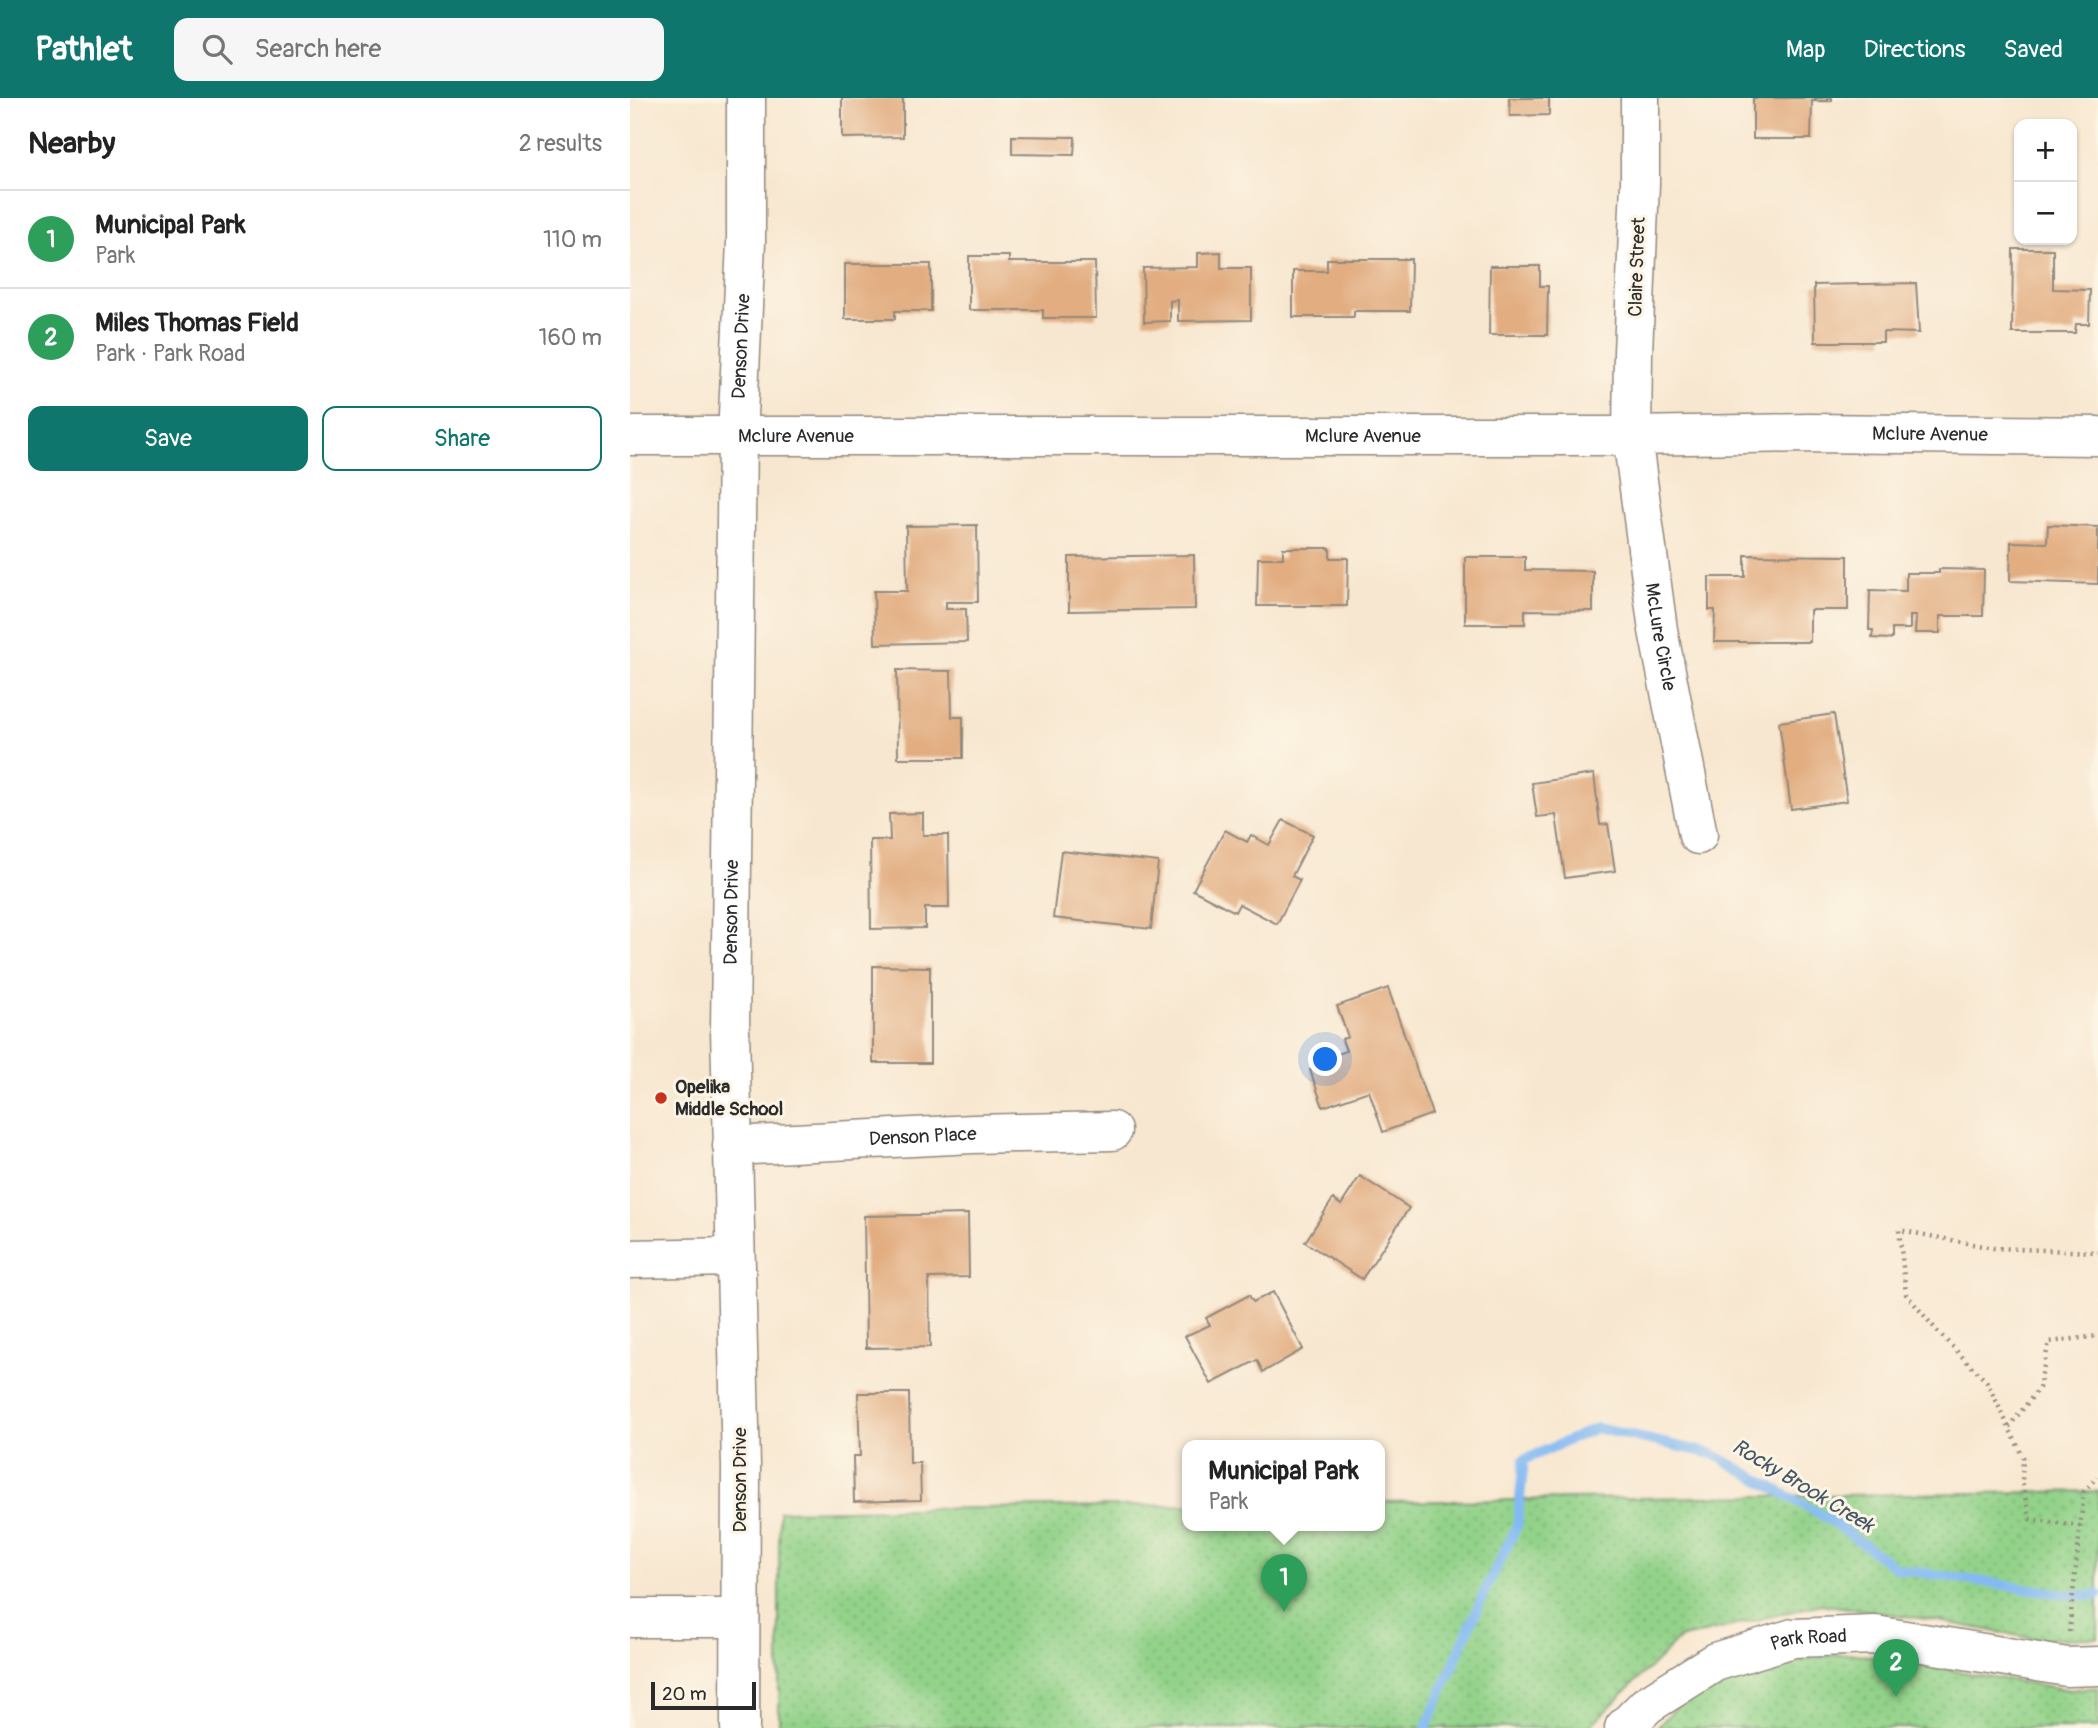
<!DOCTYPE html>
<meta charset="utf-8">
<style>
body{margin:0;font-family:Pangolin,sans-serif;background:#f6f6f6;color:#222}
.controls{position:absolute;right:21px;top:21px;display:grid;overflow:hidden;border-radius:14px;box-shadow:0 2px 5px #0004}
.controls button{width:63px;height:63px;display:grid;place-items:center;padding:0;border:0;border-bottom:2px solid #e0e0e0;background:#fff;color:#222;font:35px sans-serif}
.scale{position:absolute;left:21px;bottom:18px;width:105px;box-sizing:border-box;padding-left:7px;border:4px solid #2b2b2b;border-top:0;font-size:19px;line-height:24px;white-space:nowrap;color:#2b2b2b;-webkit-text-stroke:5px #fcf5e5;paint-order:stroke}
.you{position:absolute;left:696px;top:962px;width:24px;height:24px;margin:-18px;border:5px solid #fff;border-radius:50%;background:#1a73e8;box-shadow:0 0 0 10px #1a73e833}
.badge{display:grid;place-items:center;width:46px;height:46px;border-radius:50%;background:#0f766e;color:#fff;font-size:23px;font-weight:700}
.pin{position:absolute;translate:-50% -58px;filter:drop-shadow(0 2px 4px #0008)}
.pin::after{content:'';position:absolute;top:37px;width:24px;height:21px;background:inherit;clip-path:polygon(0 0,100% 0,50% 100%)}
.popup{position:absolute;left:552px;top:1342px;width:203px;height:91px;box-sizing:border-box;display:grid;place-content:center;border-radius:14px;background:#fff;filter:drop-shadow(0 2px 5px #0005);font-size:23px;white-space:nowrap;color:#767676}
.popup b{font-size:26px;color:#222}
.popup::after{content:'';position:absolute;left:50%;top:100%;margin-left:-14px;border:14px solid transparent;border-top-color:#fff}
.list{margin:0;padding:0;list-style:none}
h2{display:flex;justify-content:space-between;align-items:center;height:91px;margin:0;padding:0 28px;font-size:30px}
h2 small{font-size:23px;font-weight:400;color:#767676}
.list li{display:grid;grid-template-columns:46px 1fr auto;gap:21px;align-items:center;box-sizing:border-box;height:98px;padding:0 28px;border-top:2px solid #e0e0e0}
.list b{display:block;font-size:26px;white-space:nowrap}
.list p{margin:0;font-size:23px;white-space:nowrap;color:#767676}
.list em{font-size:23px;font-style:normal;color:#767676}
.actions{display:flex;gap:14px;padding:21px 28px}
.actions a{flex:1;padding:16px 0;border:2px solid #0f766e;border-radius:14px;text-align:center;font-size:24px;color:#0f766e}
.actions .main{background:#0f766e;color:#fff}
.icon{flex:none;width:38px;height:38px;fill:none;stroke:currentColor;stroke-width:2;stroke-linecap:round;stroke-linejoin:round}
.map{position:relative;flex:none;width:1468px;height:1630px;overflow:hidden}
header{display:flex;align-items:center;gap:42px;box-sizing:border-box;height:98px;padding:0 35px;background:#0f766e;color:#fff}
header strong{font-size:33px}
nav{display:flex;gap:38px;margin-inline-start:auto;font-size:24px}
.search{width:490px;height:63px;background:#f6f6f6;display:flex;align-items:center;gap:18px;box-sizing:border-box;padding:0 24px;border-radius:14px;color:#767676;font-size:26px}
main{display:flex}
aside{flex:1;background:#fff}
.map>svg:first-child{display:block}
.park{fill:url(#park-dots);stroke:#5e7e5a;stroke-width:2}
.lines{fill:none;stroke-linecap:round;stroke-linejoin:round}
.stream{stroke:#84baf3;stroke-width:10}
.building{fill:#e2ad81}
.minor-casing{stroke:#92897e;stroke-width:41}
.path{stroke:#92897e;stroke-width:4.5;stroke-dasharray:2 5;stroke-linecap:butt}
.minor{stroke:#fff;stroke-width:38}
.poi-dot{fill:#c8321e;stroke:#fcf5e5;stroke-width:2.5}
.labels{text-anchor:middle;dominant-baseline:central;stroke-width:6;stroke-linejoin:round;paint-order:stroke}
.street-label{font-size:19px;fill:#2b2b2b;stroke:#fcf5e5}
.poi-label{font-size:19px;font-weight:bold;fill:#2b2b2b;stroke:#fcf5e5;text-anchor:start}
.water-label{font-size:21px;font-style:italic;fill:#465667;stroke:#fcf5e5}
</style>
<header>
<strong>Pathlet</strong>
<div class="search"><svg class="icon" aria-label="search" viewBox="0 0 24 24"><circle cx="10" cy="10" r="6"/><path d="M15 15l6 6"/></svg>Search here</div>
<nav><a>Map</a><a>Directions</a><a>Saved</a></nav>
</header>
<main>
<aside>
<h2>Nearby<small>2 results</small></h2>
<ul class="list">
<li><span class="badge" style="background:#2e9e5b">1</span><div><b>Municipal Park</b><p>Park</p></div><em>110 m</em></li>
<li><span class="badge" style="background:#2e9e5b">2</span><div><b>Miles Thomas Field</b><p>Park · Park Road</p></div><em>160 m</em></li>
</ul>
<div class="actions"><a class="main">Save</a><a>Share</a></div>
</aside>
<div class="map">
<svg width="1468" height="1630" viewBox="0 0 1468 1630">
<defs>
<pattern id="park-dots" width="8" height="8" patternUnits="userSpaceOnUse" patternTransform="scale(1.75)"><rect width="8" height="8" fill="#92d289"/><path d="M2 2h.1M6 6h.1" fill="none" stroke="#7eb476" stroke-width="1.8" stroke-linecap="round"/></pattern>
</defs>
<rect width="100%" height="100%" fill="#fcf5e5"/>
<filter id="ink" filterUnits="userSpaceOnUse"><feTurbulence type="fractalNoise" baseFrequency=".0143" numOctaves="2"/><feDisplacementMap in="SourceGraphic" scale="14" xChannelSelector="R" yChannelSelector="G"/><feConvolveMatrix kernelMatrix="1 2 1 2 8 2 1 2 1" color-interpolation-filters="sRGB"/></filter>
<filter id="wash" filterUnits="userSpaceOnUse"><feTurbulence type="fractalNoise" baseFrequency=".00686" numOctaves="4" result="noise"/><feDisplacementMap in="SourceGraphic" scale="28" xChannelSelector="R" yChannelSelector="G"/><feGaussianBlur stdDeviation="1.57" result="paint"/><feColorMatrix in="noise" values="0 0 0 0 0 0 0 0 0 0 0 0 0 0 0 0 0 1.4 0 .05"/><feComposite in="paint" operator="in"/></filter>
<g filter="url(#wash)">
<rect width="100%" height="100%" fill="#f8e7d0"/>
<g class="park">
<polygon points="1468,1393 1468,1540 1406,1541 1303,1522 1191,1506 1049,1541 958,1630 149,1630 149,1413 558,1407 558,1428 750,1428 750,1404"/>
<polygon points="1220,1555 1440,1592 1468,1589 1468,1630 1027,1630 1049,1606 1131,1568"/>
</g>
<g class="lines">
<polyline class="stream" points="796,1630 855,1493 887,1428 894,1362 966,1330 1083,1356 1197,1420 1268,1471 1441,1497 1468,1497"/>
</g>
<g id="blocks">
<g class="building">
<polygon points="212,0 273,0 273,39 212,40"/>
<polygon points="879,0 919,0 919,17 880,18"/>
<polygon points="1123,0 1202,0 1202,3 1182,3 1181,41 1123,41"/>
<polygon points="382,38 445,39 444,57 382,56"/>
<polygon points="1383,151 1423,151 1423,191 1460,192 1459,226 1446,226 1445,235 1382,235"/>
<polygon points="591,154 591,170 621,170 621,222 548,223 548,202 540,203 540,223 514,224 513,170 568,169 568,155"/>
<polygon points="339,158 379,158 379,164 465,164 466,220 413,220 413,212 339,212"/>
<polygon points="697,161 781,161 780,213 724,213 724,219 663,219 663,173 697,173"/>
<polygon points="215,166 301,166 301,213 265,213 265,221 215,221"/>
<polygon points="860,168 910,168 910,188 918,188 917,237 859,237"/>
<polygon points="1286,185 1289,235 1253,234 1253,244 1185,244 1184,187"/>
<polygon points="347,427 348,504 316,504 316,511 336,511 337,544 245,546 244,493 277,493 276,428"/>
<polygon points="1418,427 1468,429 1468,486 1380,483 1381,444 1417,445"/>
<polygon points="653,450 700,450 700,460 718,460 717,508 627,508 628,460 653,460"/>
<polygon points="564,457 565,511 439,513 439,459"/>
<polygon points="1115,457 1218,458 1218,512 1180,512 1180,544 1084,544 1085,512 1079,512 1079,479 1115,479"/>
<polygon points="835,459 895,459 895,472 963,473 963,513 895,512 895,526 835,526"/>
<polygon points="1309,471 1354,472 1353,518 1310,518 1310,535 1285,535 1286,518 1280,518 1280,531 1262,531 1262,541 1242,540 1243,532 1239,532 1240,492 1276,493 1276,475 1309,475"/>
<polygon points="267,572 321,573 322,619 333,619 333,660 268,660"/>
<polygon points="1204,616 1217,703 1161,711 1149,624"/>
<polygon points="964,676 970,727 978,726 985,773 935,780 926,717 907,719 902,685"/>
<polygon points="293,715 293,737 318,737 319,810 295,810 295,830 241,831 240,742 260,742 259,716"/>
<polygon points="653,722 683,737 662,778 670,782 647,826 609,806 605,814 563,792 595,732 617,744 621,737 639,747"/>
<polygon points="431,753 528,764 521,831 423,820"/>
<polygon points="243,868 300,869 300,965 243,965"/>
<polygon points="758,890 802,1016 753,1034 739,993 693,1009 680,972 707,962 705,957 716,953 712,941 718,939 707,908"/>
<polygon points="730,1078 779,1110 732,1181 675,1144 703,1101 711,1107"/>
<polygon points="338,1116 339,1179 299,1180 300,1249 236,1250 234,1118"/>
<polygon points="643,1194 673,1251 633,1274 627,1262 581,1286 555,1238 580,1227 576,1220 619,1197 623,1204"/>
<polygon points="228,1295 279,1295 280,1365 290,1365 291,1402 224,1404 223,1358 230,1358"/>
</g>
</g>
</g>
<g filter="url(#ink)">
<use href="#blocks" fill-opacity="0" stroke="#92897e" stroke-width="2"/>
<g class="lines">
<g class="minor-casing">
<g id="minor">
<path id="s1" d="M1010 0V85L1003 255 1002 338 1028 532 1068 737"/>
<path id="s2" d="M0 338H1002L1179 335 1468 338"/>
<path id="s3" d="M102 1048 343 1036 482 1033"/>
<polyline points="0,1161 105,1159"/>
<polyline points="0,1520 110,1520"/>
<path id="s4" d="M110 1630 111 1368 100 932 107 339 116 144V0"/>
<path id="s5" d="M994 1630 1017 1607 1085 1564 1163 1540 1245 1537 1437 1569 1468 1568"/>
</g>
</g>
<g class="path">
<polyline points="1379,1329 1409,1290 1419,1244 1468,1238"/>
<polyline points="1450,1428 1400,1421 1392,1384 1393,1359 1357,1284 1308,1234 1276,1196 1269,1132 1363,1150 1468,1154"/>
<polyline points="1439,1534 1454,1393 1468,1379"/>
</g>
<use href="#minor" class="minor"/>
</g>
</g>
<circle class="poi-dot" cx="31" cy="1000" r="7"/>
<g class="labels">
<g class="street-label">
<text transform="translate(1007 169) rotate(-88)">Claire Street</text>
<text stroke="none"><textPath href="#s4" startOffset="1382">Denson Drive</textPath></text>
<text stroke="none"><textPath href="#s2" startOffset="1300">Mclure Avenue</textPath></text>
<text stroke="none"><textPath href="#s2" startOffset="733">Mclure Avenue</textPath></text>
<text stroke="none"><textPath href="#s2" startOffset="166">Mclure Avenue</textPath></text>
<text stroke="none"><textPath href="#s1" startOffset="541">McLure Circle</textPath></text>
<text stroke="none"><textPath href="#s4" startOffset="816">Denson Drive</textPath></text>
<text stroke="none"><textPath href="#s3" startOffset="191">Denson Place</textPath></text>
<text transform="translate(110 1382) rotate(-90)">Denson Drive</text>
<text stroke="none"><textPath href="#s5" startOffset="210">Park Road</textPath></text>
</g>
<g class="poi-label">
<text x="45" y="989">Opelika<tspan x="45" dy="22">Middle School</tspan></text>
</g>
<g class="water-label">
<text transform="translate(1173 1388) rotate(31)">Rocky Brook Creek</text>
</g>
</g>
</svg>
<div class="controls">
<button>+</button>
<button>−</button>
</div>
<div class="scale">20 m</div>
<div class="you"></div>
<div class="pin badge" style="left:654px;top:1514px;background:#2e9e5b">1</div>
<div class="popup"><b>Municipal Park</b>Park</div>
<div class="pin badge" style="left:1266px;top:1599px;background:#2e9e5b">2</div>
</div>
</main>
